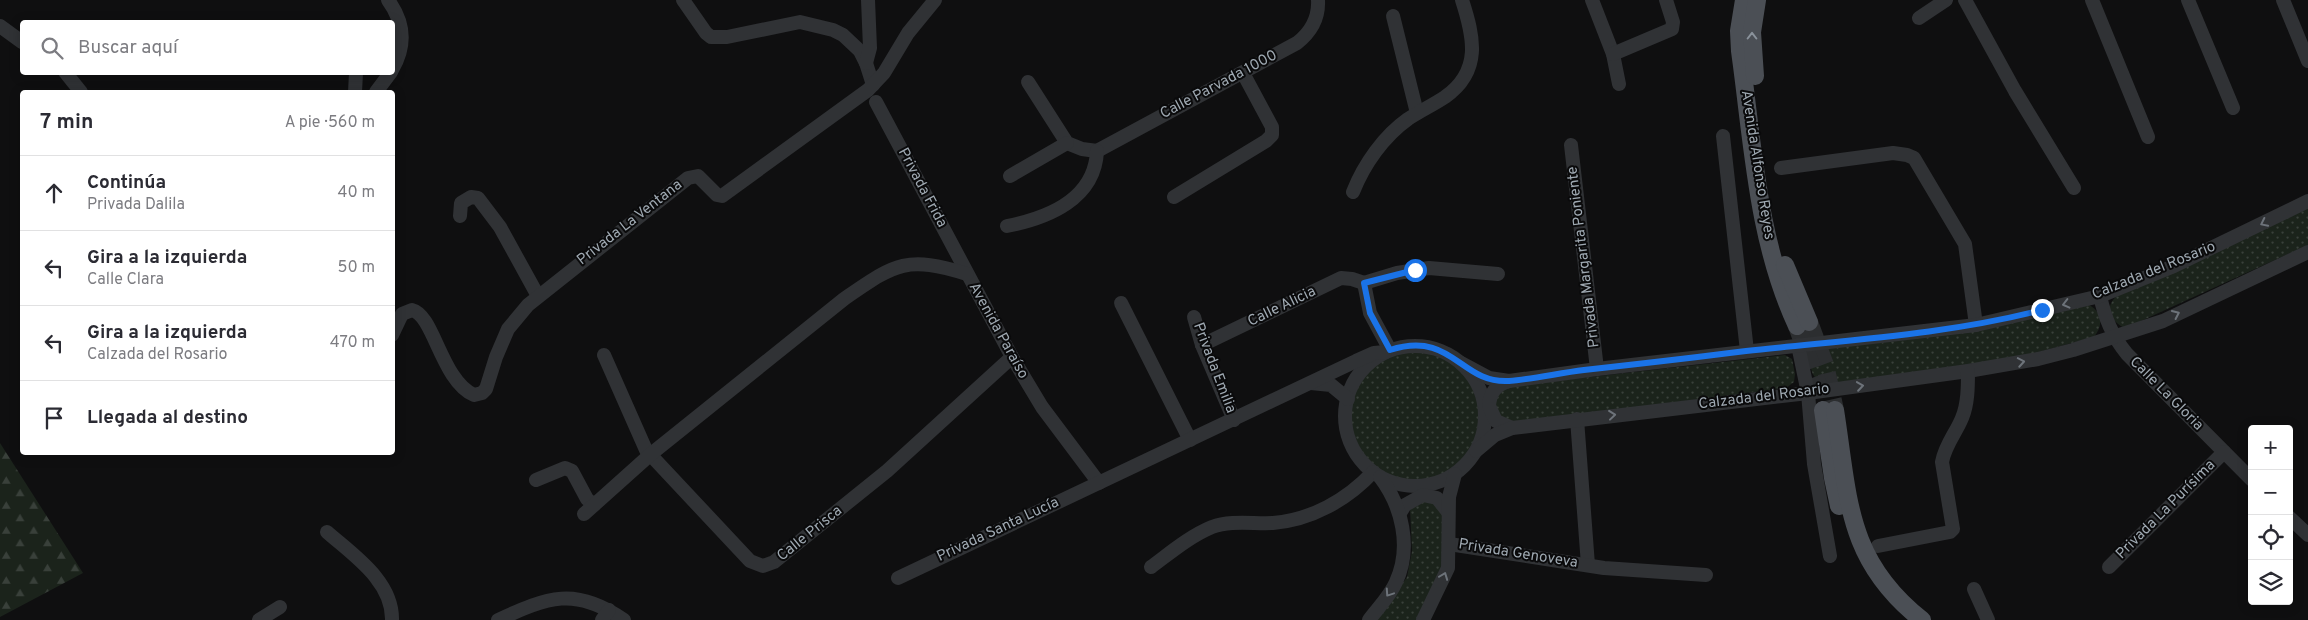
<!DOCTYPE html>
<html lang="es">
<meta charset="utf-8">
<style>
body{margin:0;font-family:Overpass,sans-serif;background:#f2f2f3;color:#2b2b33}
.controls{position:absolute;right:15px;bottom:15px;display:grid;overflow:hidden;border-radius:5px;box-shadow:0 2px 12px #0003}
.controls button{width:45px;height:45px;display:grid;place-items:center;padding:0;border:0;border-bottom:1px solid #e1e1e2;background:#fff;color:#2b2b33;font:25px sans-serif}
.stop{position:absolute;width:15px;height:15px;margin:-11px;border:4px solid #1a73e8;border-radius:50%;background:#fff}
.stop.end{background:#1a73e8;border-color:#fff;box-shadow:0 1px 5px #0008}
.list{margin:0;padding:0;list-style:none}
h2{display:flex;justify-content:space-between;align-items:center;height:65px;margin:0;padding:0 20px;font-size:21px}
h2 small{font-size:16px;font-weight:400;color:#7c7c81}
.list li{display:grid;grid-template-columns:32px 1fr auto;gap:15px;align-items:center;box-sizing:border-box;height:75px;padding:0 20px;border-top:1px solid #e1e1e2}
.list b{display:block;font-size:19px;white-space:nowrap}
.list p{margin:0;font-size:16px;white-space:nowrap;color:#7c7c81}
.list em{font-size:16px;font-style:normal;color:#7c7c81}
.icon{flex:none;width:28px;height:28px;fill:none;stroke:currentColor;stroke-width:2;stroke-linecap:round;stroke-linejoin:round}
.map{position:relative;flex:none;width:2308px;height:620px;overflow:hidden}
.search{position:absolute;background:#fff;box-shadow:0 2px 12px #0003;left:20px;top:20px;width:375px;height:55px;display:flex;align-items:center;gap:12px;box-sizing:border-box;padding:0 18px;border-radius:5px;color:#7c7c81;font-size:19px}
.panel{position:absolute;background:#fff;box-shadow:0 2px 12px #0003;left:20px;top:90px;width:375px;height:365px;border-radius:5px}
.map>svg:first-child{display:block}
.forest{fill:url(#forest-firs)}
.park{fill:url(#park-dots)}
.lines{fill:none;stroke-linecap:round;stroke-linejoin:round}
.major-tunnel{stroke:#2c2e30;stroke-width:18;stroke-dasharray:18 9;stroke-linecap:butt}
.minor{stroke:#303235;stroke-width:14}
.major{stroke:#4b4f55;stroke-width:18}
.oneway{stroke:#8a929b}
.oneway2{stroke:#6d737a}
.route{stroke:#1a73e8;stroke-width:6}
.labels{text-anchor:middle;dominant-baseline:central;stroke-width:4;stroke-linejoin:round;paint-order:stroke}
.street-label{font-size:15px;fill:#9fa9b2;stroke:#0a0a0b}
</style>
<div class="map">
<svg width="2308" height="620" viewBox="0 0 2308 620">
<defs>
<pattern id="forest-firs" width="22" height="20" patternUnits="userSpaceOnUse" patternTransform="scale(1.25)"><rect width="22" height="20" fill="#1b231b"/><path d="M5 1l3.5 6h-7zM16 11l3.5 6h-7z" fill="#39403a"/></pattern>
<pattern id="park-dots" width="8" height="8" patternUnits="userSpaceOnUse" patternTransform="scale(1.25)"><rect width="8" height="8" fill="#1b231b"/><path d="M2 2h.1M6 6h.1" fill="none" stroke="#39403a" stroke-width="1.8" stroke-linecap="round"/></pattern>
</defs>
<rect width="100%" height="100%" fill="#0f0f10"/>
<polygon class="forest" points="0,443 83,573 0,617"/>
<g class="park">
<path d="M2308 207V245L2130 326 2124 328C2107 318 2104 304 2121 293Z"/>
<path d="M2085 303C2101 309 2105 324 2094 337L2009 360 1823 384C1806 374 1807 355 1827 349Z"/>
<circle cx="1415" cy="416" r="65"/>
<polygon points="1785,355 1792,359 1795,374 1794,382 1786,388 1508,424 1501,421 1493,400 1495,396 1510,386"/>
<path d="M1421 497 1442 508C1445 554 1446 581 1416 620H1376L1407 577 1412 551 1410 508Z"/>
</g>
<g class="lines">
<g class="major-tunnel">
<polyline points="1809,322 1825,365 1835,410"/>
<polyline points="1797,326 1819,387 1822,406"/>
</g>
<g class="minor">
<path d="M388 0C405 23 406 46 392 70"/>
<polyline points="683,0 706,33 711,37 727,37 800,22 833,30 843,35 860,51 866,63 873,85"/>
<polyline points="1592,0 1613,54 1619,84"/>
<polyline points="1965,0 2015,91 2074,188"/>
<polyline points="2092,0 2148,137"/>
<polyline points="2188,0 2233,108"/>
<polyline points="2283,0 2308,61"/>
<polyline points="1393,16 1417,113"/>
<polyline points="1919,18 1946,0"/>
<polyline points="0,26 22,42"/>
<polyline points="1613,54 1672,29 1673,22 1666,0"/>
<polyline points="866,63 870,48 868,0"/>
<polyline points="65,72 81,92"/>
<polyline points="1028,82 1067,143 1082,149 1097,151"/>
<polyline points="355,92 356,73"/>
<polyline points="376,92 391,72"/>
<polyline points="876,102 1012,357 1042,407 1099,483"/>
<polyline points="1723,136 1747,351"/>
<polyline points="1571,145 1597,369"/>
<path d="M1097 151 1297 43C1311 32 1319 18 1318 0"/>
<polyline points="1781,168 1893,153 1907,155 1914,158 1965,244 1976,325"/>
<polyline points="1010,176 1067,143"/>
<path d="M1353 192C1364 164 1384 136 1408 119 1420 111 1433 105 1445 97 1482 71 1474 37 1462 0"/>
<polyline points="1174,197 1266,141 1272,135 1272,127 1243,73"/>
<polyline points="460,216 461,203 471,197 478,198 500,227 538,296"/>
<path d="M1007 226C1048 218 1095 199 1097 151"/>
<polyline points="1364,283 1397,273 1429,268 1498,274"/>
<polyline points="1364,283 1370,313 1390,350"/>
<path d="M2100 296C2105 318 2112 336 2127 354L2252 480"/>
<polyline points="1121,303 1190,440"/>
<polyline points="1194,317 1202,345 1234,420"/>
<path d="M392 335 402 314 412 310C434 315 441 380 474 395L482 393 486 389 496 357 508 329 528 305 688 178 698 176 717 195 722 196 868 90 884 73 908 33 935 0"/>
<polyline points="1202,345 1341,278 1352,279 1364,283"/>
<polyline points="1798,345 1808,393 1814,464 1830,556"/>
<circle cx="1415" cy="416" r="70"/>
<polyline points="604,355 646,450 750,561 763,566 774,562 887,471 1012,357"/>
<polyline points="1461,363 1489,378 1509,381 1597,369 1976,325 2100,296 2174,266 2308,201"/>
<path d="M1509 381C1496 385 1490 392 1489 406L1496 421 1512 428"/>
<polyline points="1311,383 1331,385 1348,399"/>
<polyline points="1577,419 1588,565"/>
<polyline points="1476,451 1495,435 1512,428 1808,393 1968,371 2038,359 2073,350 2163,321 2308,252"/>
<polyline points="536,480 565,468 572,471 587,499 594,505"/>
<polyline points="1400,513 1405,505 1423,495 1437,498 1448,512"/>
<path d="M584 514 651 454 844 299C895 264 905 255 967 274"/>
<polyline points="2289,517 2308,535"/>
<path d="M327 532C353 555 393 581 392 620"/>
<polyline points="1449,544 1604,568 1706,575"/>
<path d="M1878 546 1950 532 1953 529 1942 462C1945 445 1956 433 1962 418 1968 404 1968 386 1968 371"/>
<path d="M1151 567C1170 553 1190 536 1212 527 1231 520 1253 524 1273 523 1311 520 1347 500 1373 472"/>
<polyline points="2109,567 2224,452"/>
<polyline points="898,578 1356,361 1374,353 1385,352"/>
<polyline points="1974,589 1988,620"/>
<polyline points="259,620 280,607"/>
<path d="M498 620C548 597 575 586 624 620"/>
<polyline points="602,620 609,610"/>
<path d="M1369 620C1378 608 1390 596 1396 582 1412 547 1402 506 1380 477"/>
<polyline points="1423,620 1448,568 1449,497 1455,474"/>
</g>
<g class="major">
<path d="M1744 0 1739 31 1740 51C1753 144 1757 240 1797 326"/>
<polyline points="1755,76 1752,32 1757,0"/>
<polyline points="1785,265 1809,322"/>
<polyline points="1823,410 1833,478 1839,506"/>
<path d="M1835 410C1849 499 1846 560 1922 620"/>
</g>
</g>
<defs><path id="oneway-chevron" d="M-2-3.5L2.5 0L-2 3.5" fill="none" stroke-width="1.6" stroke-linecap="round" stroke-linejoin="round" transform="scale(1.25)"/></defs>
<use class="oneway" href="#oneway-chevron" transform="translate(1752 36) rotate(-90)"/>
<g class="oneway2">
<use href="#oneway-chevron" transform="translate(2264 223) rotate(154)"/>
<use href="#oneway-chevron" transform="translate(2066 304) rotate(166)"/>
<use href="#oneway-chevron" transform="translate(2176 314) rotate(-25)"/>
<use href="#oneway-chevron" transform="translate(2021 362) rotate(-10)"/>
<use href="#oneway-chevron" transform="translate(1860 386) rotate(-8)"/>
<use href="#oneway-chevron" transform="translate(1612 415) rotate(-6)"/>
<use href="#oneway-chevron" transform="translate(1444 576) rotate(-69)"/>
<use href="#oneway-chevron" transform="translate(1389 593) rotate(124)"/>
</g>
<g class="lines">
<path class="route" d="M1415 270 1364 283 1370 313 1390 350C1453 330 1460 384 1509 381 1534 379 1559 373 1584 370 1638 364 1692 358 1746 351 1845 340 1945 335 2042 310"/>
</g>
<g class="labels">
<g class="street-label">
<text transform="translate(1219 85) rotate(-28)">Calle Parvada 1000</text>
<text transform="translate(1757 165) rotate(81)">Avenida Alfonso Reyes</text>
<text transform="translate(922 188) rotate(62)">Privada Frida</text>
<text transform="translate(630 223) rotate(-38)">Privada La Ventana</text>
<text transform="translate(1584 257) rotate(-97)">Privada Margarita Poniente</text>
<text transform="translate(2154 271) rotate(-22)">Calzada del Rosario</text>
<text transform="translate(1282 307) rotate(-26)">Calle Alicia</text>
<text transform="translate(998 331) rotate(61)">Avenida Paraíso</text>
<text transform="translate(1214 368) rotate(69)">Privada Emilia</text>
<text transform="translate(2166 394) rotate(45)">Calle La Gloria</text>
<text transform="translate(1764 397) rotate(-7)">Calzada del Rosario</text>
<text transform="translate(2166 510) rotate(-45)">Privada La Purísima</text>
<text transform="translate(998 530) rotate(-25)">Privada Santa Lucía</text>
<text transform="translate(810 534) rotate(-39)">Calle Prisca</text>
<text transform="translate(1518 554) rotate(9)">Privada Genoveva</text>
</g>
</g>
</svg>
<div class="controls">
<button>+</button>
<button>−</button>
<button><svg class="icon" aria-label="locate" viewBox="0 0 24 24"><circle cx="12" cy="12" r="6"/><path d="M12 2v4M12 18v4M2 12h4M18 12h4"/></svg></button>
<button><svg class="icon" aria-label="layers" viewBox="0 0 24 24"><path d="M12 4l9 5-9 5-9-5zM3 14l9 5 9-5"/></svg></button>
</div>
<div class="stop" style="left:1415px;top:270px"></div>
<div class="stop end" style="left:2042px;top:310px"></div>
<div class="search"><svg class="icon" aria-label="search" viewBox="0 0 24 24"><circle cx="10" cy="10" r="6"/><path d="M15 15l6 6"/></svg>Buscar aquí</div>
<section class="panel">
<h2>7 min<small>A pie · 560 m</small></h2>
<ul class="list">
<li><svg class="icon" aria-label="ahead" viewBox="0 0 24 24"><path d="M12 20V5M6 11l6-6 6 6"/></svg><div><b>Continúa</b><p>Privada Dalila</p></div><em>40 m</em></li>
<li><svg class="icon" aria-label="left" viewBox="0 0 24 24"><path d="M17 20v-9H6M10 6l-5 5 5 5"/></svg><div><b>Gira a la izquierda</b><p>Calle Clara</p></div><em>50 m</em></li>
<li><svg class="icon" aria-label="left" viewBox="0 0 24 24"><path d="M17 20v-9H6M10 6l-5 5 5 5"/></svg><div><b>Gira a la izquierda</b><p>Calzada del Rosario</p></div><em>470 m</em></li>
<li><svg class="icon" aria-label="arrive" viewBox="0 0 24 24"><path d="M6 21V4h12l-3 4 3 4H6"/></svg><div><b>Llegada al destino</b></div></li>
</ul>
</section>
</div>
